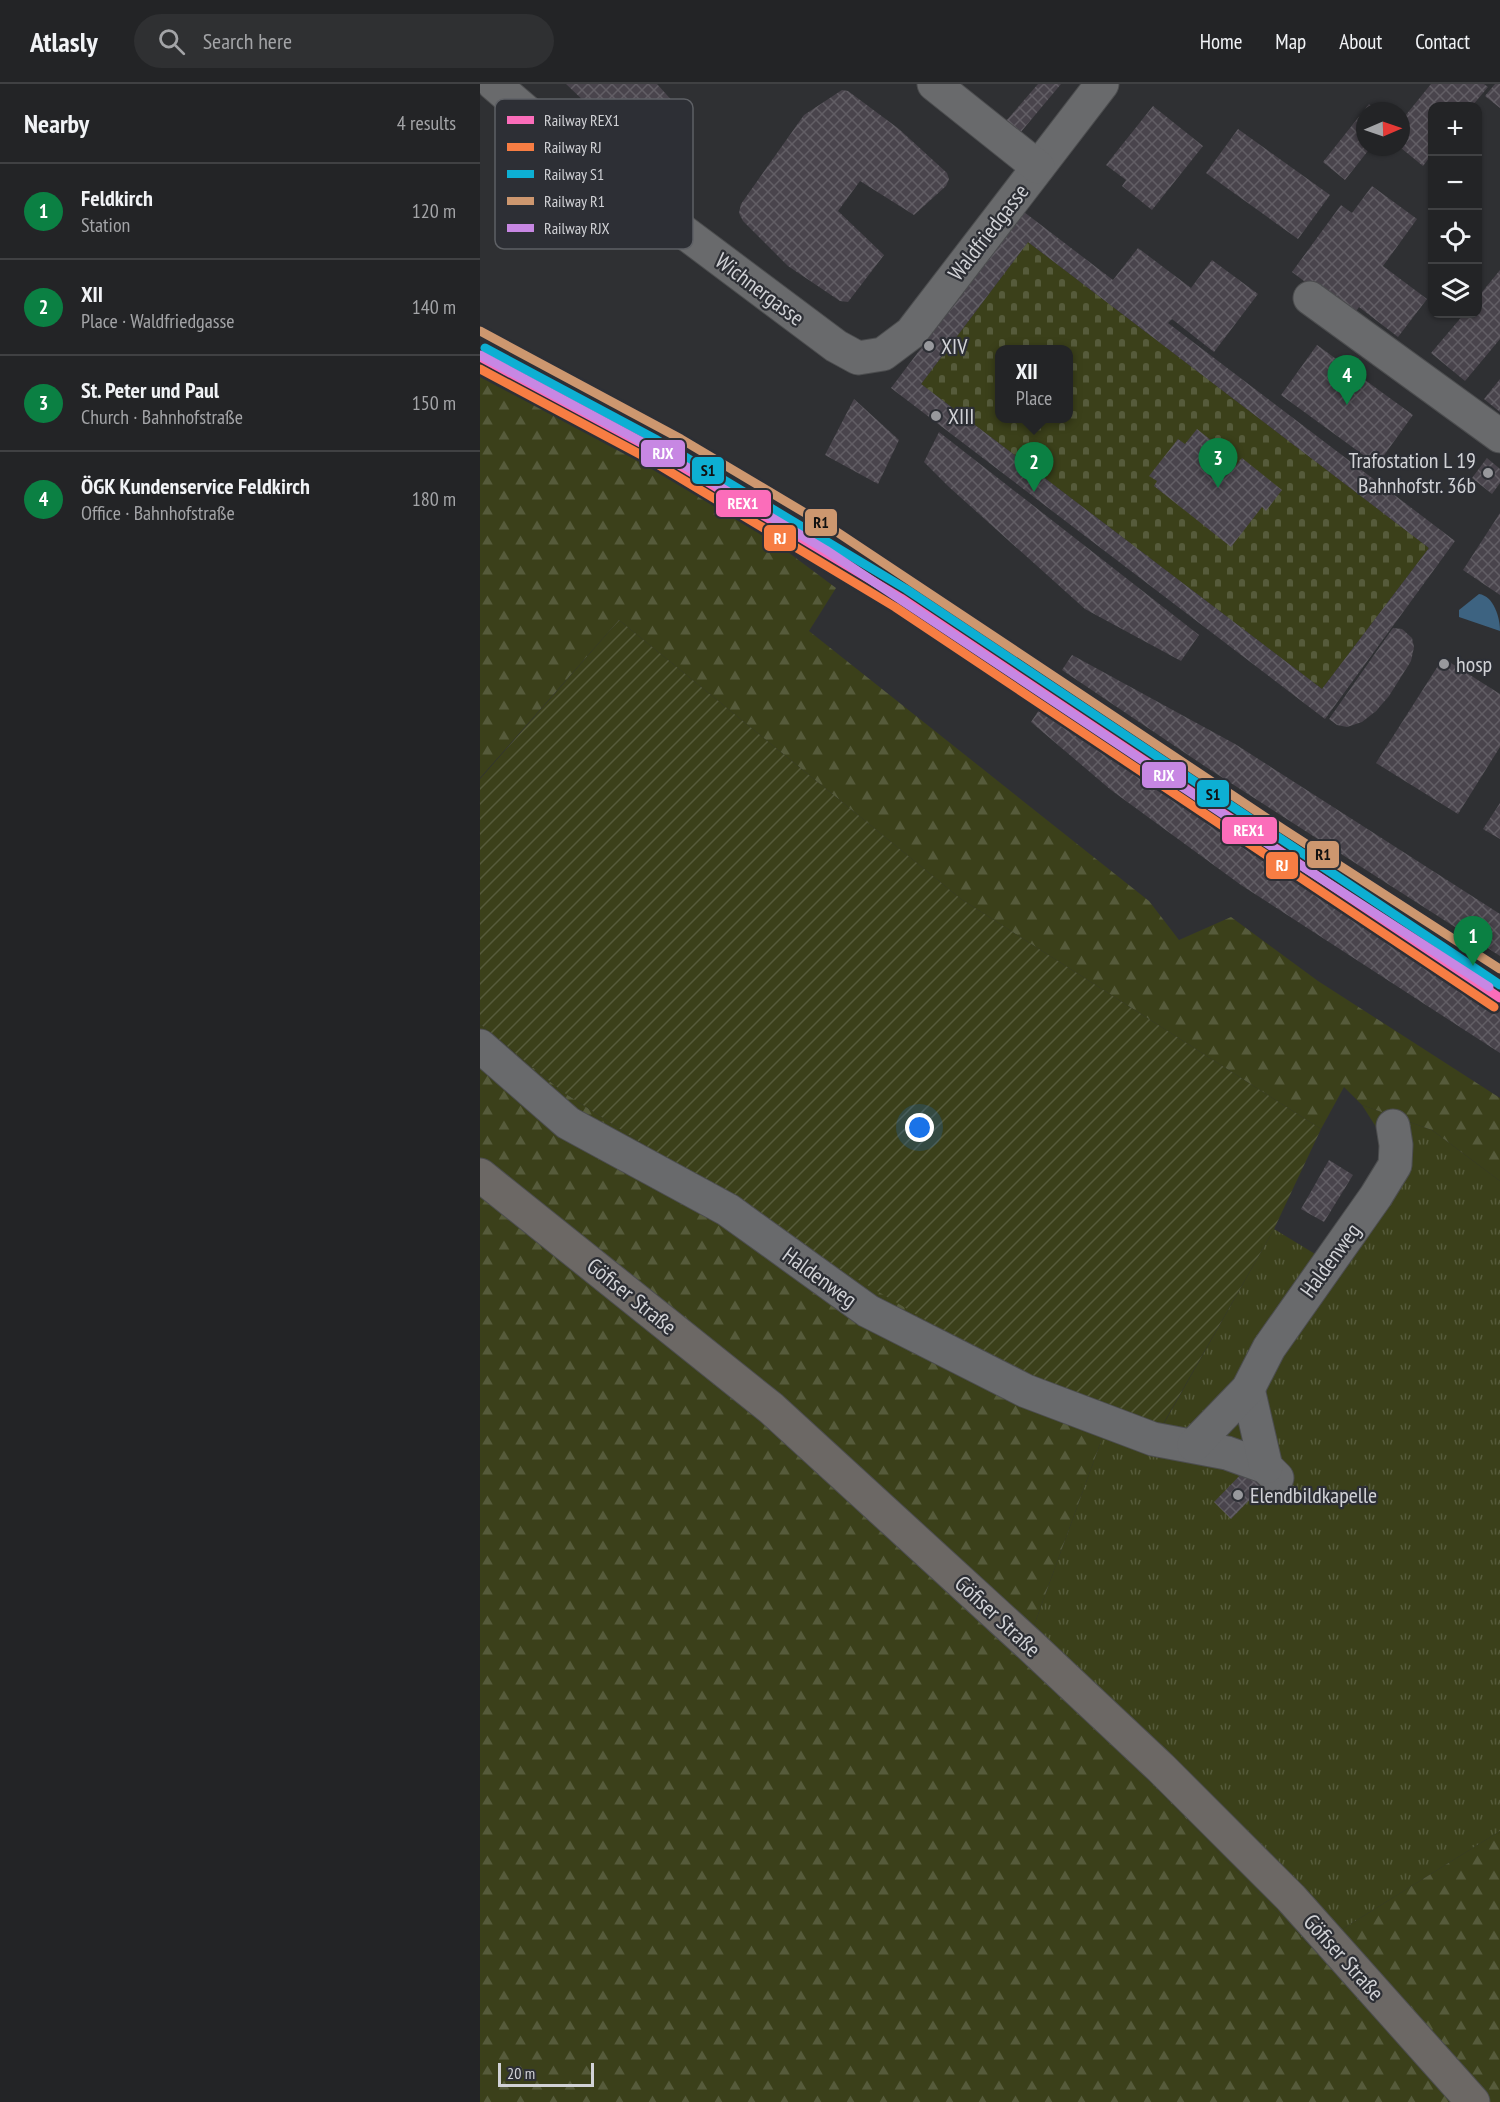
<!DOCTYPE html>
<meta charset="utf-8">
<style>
body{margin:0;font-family:"PT Sans Narrow",sans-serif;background:#2f3032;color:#f1f3f6}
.controls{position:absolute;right:18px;top:18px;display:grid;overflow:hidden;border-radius:12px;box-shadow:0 2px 4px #0004}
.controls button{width:54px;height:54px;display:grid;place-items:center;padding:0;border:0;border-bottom:2px solid #404143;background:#232426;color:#f1f3f6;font:30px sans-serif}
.compass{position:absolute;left:876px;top:18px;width:54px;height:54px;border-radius:50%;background:#232426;box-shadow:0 2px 4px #0004;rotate:88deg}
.scale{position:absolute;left:18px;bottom:15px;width:96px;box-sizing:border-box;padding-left:6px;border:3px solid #d1d2d6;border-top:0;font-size:16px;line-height:21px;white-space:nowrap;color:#d1d2d6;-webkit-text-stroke:4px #2d2f35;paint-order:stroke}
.you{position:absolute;left:440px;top:1044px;width:21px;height:21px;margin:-15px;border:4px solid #fff;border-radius:50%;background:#1a73e8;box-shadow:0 0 0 9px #1a73e833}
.badge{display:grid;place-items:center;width:39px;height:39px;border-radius:50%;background:#0b8043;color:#fff;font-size:20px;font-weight:700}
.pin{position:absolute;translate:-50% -50px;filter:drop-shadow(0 2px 3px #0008)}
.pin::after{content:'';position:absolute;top:32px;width:21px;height:18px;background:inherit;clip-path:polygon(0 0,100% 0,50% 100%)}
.popup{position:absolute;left:515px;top:261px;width:78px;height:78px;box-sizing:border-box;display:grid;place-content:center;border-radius:12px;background:#232426;filter:drop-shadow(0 2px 4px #0005);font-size:20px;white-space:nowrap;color:#a3a4a7}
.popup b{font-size:22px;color:#f1f3f6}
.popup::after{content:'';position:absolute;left:50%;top:100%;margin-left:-12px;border:12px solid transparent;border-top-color:#232426}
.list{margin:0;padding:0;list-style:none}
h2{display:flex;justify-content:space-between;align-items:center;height:78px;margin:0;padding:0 24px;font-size:26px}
h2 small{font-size:20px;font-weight:400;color:#a3a4a7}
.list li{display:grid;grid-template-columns:39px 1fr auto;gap:18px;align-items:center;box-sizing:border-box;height:96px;padding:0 24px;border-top:2px solid #404143}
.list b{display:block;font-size:22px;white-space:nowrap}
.list p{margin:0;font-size:20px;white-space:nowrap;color:#a3a4a7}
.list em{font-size:20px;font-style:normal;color:#a3a4a7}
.icon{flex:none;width:33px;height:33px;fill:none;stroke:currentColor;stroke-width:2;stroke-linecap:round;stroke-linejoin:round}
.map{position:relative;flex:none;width:1020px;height:2018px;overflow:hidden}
header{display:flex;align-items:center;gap:36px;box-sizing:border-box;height:84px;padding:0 30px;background:#232426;border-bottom:2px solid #404143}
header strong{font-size:28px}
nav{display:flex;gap:33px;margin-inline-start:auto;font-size:21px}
.search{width:420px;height:54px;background:#2f3032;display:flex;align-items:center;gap:15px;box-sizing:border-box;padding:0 21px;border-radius:33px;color:#a3a4a7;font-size:22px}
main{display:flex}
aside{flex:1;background:#232426}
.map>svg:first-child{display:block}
.grass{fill:url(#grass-tufts)}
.forest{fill:url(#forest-firs)}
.cemetery{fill:url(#cemetery-stones);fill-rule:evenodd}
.garden{fill:url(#garden-furrows)}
.water{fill:#3d6381}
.building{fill:url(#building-cross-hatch);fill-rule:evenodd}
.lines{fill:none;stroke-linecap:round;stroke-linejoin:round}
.minor-casing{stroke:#4c4d4f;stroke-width:35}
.major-casing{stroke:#4c4d4f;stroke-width:35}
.minor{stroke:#696a6c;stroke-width:33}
.major{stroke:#6c6865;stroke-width:33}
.rail-1-casing{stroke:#2d2f35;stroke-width:14}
.rail-2-casing{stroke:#2d2f35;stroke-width:14}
.rail-3-casing{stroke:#2d2f35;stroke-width:14}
.rail-4-casing{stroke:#2d2f35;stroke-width:14}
.rail-5-casing{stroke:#2d2f35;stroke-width:14}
.rail-1{stroke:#fb6dba;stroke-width:9}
.rail-2{stroke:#f77d43;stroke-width:9}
.rail-3{stroke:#0dafd3;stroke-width:9}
.rail-4{stroke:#cd976f;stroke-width:9}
.rail-5{stroke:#c787e3;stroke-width:9}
.poi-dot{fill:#98999d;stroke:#2d2f35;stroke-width:2}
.labels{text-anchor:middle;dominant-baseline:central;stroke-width:4.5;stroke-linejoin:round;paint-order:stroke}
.street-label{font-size:22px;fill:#d1d2d6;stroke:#2d2f35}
.poi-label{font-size:22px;fill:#d1d2d6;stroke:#2d2f35;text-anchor:start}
.key{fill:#2d2f35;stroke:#5e6065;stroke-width:1.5}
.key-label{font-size:16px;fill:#d1d2d6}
.line-badge{stroke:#2d2f35;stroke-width:2}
.badge-label{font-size:16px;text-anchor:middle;font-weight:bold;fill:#fff}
.pale-badge-label{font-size:16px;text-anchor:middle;font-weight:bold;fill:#111}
</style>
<header>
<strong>Atlasly</strong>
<div class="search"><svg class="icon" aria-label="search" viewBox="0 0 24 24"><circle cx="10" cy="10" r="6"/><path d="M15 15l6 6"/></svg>Search here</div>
<nav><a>Home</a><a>Map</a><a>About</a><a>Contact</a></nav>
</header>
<main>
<aside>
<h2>Nearby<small>4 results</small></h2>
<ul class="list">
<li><span class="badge">1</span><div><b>Feldkirch</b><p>Station</p></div><em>120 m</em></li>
<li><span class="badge">2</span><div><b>XII</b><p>Place · Waldfriedgasse</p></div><em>140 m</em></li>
<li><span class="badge">3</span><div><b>St. Peter und Paul</b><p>Church · Bahnhofstraße</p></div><em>150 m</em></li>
<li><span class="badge">4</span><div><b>ÖGK Kundenservice Feldkirch</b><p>Office · Bahnhofstraße</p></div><em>180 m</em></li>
</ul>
</aside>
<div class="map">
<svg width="1020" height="2018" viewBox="0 0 1020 2018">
<defs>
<pattern id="grass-tufts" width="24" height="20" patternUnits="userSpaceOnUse" patternTransform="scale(1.5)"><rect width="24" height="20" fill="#3b401a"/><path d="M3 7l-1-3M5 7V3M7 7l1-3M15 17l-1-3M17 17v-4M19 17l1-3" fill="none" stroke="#565b3b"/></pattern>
<pattern id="forest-firs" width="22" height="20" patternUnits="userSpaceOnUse" patternTransform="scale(1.5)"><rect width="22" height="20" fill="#3b401a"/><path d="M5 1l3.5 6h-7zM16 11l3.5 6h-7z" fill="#565b3b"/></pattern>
<pattern id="cemetery-stones" width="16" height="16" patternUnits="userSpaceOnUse" patternTransform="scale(1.5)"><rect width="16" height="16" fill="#3b401a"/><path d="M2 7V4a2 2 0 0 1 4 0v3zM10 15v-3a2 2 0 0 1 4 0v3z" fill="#565b3b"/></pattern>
<pattern id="garden-furrows" width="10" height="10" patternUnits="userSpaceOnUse" patternTransform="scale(1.5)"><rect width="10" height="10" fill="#3b401a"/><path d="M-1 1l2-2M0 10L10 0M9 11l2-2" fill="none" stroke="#565b3b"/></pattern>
<pattern id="building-cross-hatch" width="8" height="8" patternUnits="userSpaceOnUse" patternTransform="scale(1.5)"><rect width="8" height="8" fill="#49444c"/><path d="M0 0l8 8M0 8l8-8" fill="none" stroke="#625e65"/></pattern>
</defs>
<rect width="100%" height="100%" fill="#2f3033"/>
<polygon class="grass" points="882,1021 952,1046 1020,1097 1020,1747 832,1864 544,1569 632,1327 683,1341 794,1145 840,1173 898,1091 900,1070 896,1043"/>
<g class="forest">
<polygon points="0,287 102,339 273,442 356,504 329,547 669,817 699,856 751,833 838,897 1020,1014 1020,1097 952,1046 882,1021 864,1003 841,1045 481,815 139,536 0,694"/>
<polygon points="0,940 83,1008 300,1149 632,1327 544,1569 832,1864 1020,1747 1020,2018 0,2018"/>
</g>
<path class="cemetery" d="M548 158 949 464 842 605 441 300ZM520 266H588V334H520Z"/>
<polygon class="garden" points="139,536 481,815 841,1045 794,1145 682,1342 531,1287 300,1149 83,1008 0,940 0,695"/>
<path class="water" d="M999 510C1014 512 1020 534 1020 547L979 533V526Z"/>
<g class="building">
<polygon points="86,0 177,0 195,20 166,51 153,52 106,19"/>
<polygon points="558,0 581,0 540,49 526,37"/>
<polygon points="951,0 1004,0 1008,3 992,22 952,22 952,70 943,82 921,64 921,37"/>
<polygon points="1015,0 1020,0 1020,24 1005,12"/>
<polygon points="362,6 368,7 419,45 467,89 469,95 466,102 434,131 380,97 358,127 404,171 368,218 360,217 308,182 263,137 259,129 261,120 324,31"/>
<polygon points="889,20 897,27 885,27 885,63 891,63 865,96 843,78"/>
<polygon points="673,22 723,62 672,126 642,102 646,96 626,81"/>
<polygon points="758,45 850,111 818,155 726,89"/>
<polygon points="892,102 937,135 903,182 947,215 918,253 879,223 872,233 812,188 861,121 872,129"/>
<path d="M544 128 633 196 658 164 711 204 732 176 778 210 734 268 692 235 688 239 975 457 845 635 411 304ZM548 158 949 464 842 605 441 300Z"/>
<polygon points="1020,186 1020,255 985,297 951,269 984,230 998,230 998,213"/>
<polygon points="837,261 933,331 897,381 801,311"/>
<polygon points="1020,295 1020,328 1004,315"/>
<polygon points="374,315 419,356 398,400 345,371"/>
<polygon points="717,345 742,365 733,376 750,389 762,374 802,406 786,427 782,423 751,463 674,402 677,397 669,392 698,355 705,360"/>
<polygon points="459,348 719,551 701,577 605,525 469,403 444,378"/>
<polygon points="1007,374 1020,385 1020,399 1012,410 992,394"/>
<polygon points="1020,429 1020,511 983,486"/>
<polygon points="913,544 922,545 932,554 934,563 931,577 909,612 896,627 882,638 867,643 857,641 849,635"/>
<polygon points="592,571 755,660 1020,830 1020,872 726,683 582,586"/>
<polygon points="963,574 1020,610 1020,663 978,730 896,679"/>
<polygon points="561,623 1020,921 1020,969 761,801 631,706 551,638"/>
<polygon points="1020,719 1020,755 1003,745"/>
<polygon points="849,1076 873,1091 844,1138 821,1125"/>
<polygon points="765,1386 782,1403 751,1435 734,1418"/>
</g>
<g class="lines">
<g class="minor-casing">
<g id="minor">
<polyline points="14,0 69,47 356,262 378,274 403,270 431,249 622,0"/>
<polyline points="454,0 558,83"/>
<polyline points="830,214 1020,352"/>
<polyline points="0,962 88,1039 248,1126 388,1227 546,1307 673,1355 747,1369 786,1383 797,1394"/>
<polyline points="768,1305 786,1383"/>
<polyline points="714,1361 768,1305 789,1264 896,1112 915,1081 916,1061 913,1042"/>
</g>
</g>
<g class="major-casing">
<polyline id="major" points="0,1091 291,1324 552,1563 681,1684 811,1814 993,2018"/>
</g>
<use href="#minor" class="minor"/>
<use href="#major" class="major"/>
<g class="rail-1-casing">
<polyline id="rail-1" points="0,273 172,365 421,514 1020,914"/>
</g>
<g class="rail-2-casing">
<polyline id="rail-2" points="0,285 167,374 415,523 1014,923"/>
</g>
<g class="rail-3-casing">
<polyline id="rail-3" points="5,264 177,356 426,505 1020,901"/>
</g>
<g class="rail-4-casing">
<polyline id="rail-4" points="0,247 201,355 357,448 803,745 1020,885"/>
</g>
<g class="rail-5-casing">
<polyline id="rail-5" points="0,271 190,373 346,466 791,762 1009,903"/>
</g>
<use href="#rail-1" class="rail-1"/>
<use href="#rail-2" class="rail-2"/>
<use href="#rail-3" class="rail-3"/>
<use href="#rail-4" class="rail-4"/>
<use href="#rail-5" class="rail-5"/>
</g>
<g class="poi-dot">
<circle cx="449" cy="262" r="6"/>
<circle cx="456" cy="332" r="6"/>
<circle cx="1008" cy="389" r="6"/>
<circle cx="964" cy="580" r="6"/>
<circle cx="758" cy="1411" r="6"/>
</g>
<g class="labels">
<g class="street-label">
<text transform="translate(508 148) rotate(-52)">Waldfriedgasse</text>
<text transform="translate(280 205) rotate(37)">Wichnergasse</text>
<text transform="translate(850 1176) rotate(-54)">Haldenweg</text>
<text transform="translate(340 1193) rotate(36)">Haldenweg</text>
<text transform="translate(152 1212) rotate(39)">Göfiser Straße</text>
<text transform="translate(518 1532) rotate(43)">Göfiser Straße</text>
<text transform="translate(864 1873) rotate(48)">Göfiser Straße</text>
</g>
<g class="poi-label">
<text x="461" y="262">XIV</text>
<text x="468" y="332">XIII</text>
<text x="996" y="376" text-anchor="end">Trafostation L 19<tspan x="996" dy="25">Bahnhofstr. 36b</tspan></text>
<text x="976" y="580">hosp</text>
<text x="770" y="1411">Elendbildkapelle</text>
</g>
</g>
<rect x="15" y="15" width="198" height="150" rx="9" class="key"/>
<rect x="27" y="32" width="27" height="8" fill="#fb6dba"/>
<rect x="27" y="59" width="27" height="8" fill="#f77d43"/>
<rect x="27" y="86" width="27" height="8" fill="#0dafd3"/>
<rect x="27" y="113" width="27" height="8" fill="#cd976f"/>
<rect x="27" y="140" width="27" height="8" fill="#c787e3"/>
<g class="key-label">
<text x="64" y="42">Railway REX1</text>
<text x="64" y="69">Railway RJ</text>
<text x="64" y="96">Railway S1</text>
<text x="64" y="123">Railway R1</text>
<text x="64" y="150">Railway RJX</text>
</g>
<g class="line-badge">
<rect x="160" y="355" width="46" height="29" rx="6" fill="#c787e3"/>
<rect x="211" y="372" width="34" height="29" rx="6" fill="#0dafd3"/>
<rect x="235" y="405" width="57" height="29" rx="6" fill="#fb6dba"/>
<rect x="324" y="424" width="34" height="29" rx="6" fill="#cd976f"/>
<rect x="283" y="440" width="34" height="28" rx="6" fill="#f77d43"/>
<rect x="661" y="677" width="46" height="28" rx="6" fill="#c787e3"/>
<rect x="716" y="695" width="34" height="29" rx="6" fill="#0dafd3"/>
<rect x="741" y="732" width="57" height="29" rx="6" fill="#fb6dba"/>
<rect x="826" y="756" width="34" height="29" rx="6" fill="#cd976f"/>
<rect x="785" y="767" width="34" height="29" rx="6" fill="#f77d43"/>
</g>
<g class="badge-label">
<text x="183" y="375">RJX</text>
<text x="263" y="425">REX1</text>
<text x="300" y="460">RJ</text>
<text x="684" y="697">RJX</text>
<text x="769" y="752">REX1</text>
<text x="802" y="787">RJ</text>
</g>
<g class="pale-badge-label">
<text x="228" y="392">S1</text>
<text x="341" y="444">R1</text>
<text x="733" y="716">S1</text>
<text x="843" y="776">R1</text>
</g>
</svg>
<div class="controls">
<button>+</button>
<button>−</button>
<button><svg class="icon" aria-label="locate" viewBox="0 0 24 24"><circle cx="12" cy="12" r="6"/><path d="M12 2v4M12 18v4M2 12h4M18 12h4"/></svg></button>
<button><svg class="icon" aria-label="layers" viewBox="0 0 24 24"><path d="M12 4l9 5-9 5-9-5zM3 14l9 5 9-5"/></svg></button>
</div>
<svg class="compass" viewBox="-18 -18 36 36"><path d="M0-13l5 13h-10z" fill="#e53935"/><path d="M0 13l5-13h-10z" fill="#a3a4a7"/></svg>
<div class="scale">20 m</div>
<div class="you"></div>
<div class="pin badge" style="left:993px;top:882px">1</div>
<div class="pin badge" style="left:554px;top:408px">2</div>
<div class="popup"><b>XII</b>Place</div>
<div class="pin badge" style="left:738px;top:404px">3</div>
<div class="pin badge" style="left:867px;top:321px">4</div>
</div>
</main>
